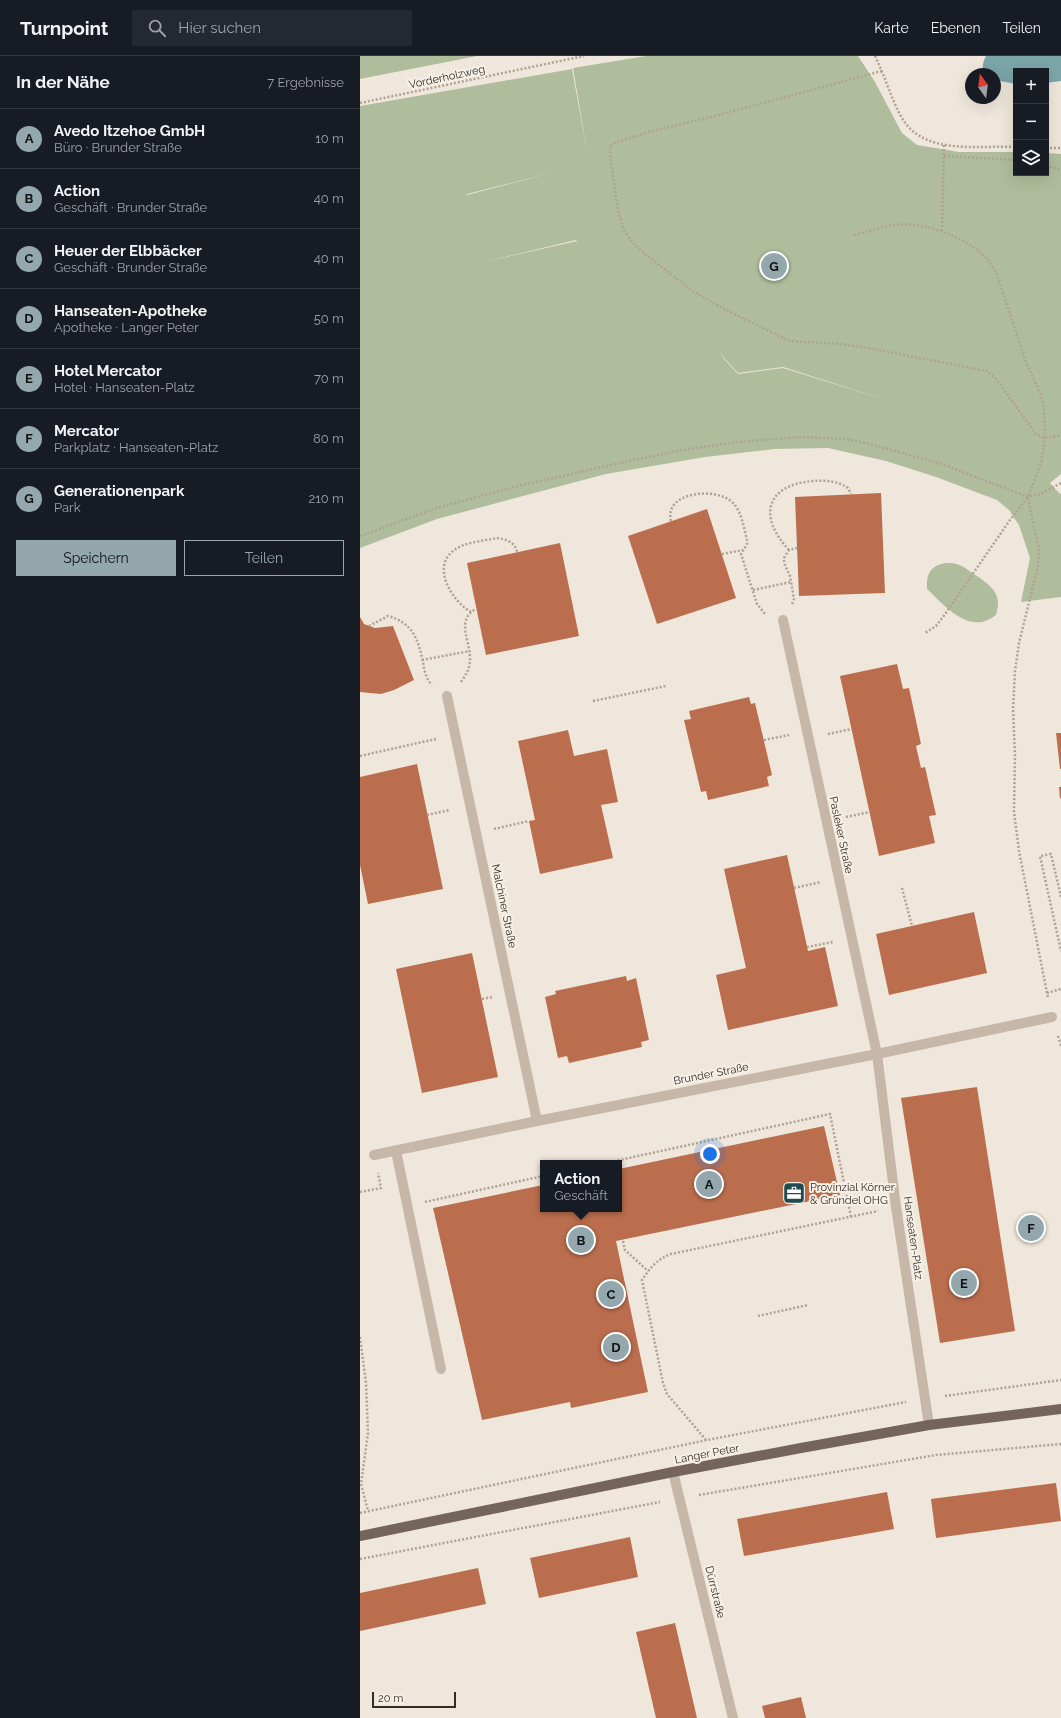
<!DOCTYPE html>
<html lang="de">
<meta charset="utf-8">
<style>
body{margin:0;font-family:Raleway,sans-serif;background:#242831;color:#f1f3f6}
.controls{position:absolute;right:12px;top:12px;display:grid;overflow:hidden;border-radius:0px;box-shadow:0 4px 16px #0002}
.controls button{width:36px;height:36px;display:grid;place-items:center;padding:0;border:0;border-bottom:1px solid #363941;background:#171b24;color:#f1f3f6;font:20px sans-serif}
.compass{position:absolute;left:605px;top:12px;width:36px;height:36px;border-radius:50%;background:#171b24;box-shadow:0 4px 16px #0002;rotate:346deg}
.scale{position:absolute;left:12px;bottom:10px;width:84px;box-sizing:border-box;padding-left:4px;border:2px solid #332c27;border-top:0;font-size:11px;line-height:14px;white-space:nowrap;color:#332c27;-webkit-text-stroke:3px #f7f0e6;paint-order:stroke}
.you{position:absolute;left:350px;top:1098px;width:14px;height:14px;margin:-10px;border:3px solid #fff;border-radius:50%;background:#1a73e8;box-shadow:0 0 0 6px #1a73e833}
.badge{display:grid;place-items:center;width:26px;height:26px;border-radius:50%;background:#93a7ac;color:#111;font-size:13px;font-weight:700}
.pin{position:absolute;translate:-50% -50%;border:2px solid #fff;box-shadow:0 1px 4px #0006}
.popup{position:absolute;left:180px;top:1104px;width:82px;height:52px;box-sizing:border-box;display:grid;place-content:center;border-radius:0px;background:#171b24;filter:drop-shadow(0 1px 3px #0005);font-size:13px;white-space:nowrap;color:#9ea1a6}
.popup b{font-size:15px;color:#f1f3f6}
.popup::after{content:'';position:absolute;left:50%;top:100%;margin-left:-8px;border:8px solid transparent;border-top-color:#171b24}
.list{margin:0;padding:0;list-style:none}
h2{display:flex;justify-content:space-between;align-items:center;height:52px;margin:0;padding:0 16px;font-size:17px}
h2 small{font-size:13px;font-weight:400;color:#9ea1a6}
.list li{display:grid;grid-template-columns:26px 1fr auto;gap:12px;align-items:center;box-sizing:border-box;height:60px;padding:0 16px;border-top:1px solid #363941}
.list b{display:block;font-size:15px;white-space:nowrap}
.list p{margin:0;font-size:13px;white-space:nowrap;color:#9ea1a6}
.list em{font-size:13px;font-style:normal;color:#9ea1a6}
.actions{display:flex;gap:8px;padding:12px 16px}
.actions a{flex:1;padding:9px 0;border:1px solid #93a7ac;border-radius:0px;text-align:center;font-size:14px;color:#93a7ac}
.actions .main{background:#93a7ac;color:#111}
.icon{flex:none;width:22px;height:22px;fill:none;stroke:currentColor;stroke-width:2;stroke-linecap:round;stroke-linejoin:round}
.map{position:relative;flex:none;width:701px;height:1662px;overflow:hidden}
header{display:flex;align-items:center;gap:24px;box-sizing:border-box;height:56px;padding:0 20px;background:#171b24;border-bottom:1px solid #363941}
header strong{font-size:19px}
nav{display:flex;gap:22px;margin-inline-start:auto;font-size:14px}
.search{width:280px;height:36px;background:#242831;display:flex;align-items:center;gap:10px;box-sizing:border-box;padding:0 14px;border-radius:0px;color:#9ea1a6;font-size:15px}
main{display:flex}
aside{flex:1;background:#171b24}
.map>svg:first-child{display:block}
.green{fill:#b0bd9c;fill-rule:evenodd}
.water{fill:#7ca5a9}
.building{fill:#bb6e4d}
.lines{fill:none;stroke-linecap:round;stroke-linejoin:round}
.path{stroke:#b1a192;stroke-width:2.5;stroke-dasharray:2 2;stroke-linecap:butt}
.minor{stroke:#c6b7a8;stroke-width:10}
.major{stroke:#74645a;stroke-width:10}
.labels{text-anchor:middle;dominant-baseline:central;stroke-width:4;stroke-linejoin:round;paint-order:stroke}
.street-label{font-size:11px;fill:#332c27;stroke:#f7f0e6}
.poi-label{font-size:11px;fill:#332c27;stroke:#f7f0e6;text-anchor:start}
</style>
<header>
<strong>Turnpoint</strong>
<div class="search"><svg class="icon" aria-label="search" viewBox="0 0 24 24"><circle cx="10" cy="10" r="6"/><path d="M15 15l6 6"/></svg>Hier suchen</div>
<nav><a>Karte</a><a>Ebenen</a><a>Teilen</a></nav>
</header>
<main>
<aside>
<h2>In der Nähe<small>7 Ergebnisse</small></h2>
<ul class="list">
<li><span class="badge">A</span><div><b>Avedo Itzehoe GmbH</b><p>Büro · Brunder Straße</p></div><em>10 m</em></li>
<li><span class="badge">B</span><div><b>Action</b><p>Geschäft · Brunder Straße</p></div><em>40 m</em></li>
<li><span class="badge">C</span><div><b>Heuer der Elbbäcker</b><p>Geschäft · Brunder Straße</p></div><em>40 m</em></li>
<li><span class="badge">D</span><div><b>Hanseaten-Apotheke</b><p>Apotheke · Langer Peter</p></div><em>50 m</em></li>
<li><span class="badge">E</span><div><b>Hotel Mercator</b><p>Hotel · Hanseaten-Platz</p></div><em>70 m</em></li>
<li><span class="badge">F</span><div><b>Mercator</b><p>Parkplatz · Hanseaten-Platz</p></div><em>80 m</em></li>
<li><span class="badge">G</span><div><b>Generationenpark</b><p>Park</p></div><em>210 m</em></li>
</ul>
<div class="actions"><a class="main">Speichern</a><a>Teilen</a></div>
</aside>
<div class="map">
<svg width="701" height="1662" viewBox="0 0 701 1662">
<rect width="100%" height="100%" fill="#efe7db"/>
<g class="green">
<polygon points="0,0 117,0 0,23"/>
<path d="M286 0H498L515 26 542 77 557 89 599 96H656V117H686V97L701 98V418L690 427 700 438 701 437V541L661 546 670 502 659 469 649 454 637 444 576 421 526 405 468 392 414 393 345 401 246 418 77 463 0 492V50L212 13 228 101 213 12ZM195 116 107 139V138ZM216 184 218 187 217 185 124 206ZM359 293 364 302 378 317 423 311 529 345 423 312 378 318 364 303Z"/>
<path d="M585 507C600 506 605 512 617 520 631 530 643 538 636 559 610 580 586 551 567 533 566 519 570 510 585 507Z"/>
</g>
<path class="water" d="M626 0H701V25L686 27V15H656V28L635 24V18H625C621 12 623 6 626 0Z"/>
<g class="building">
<polygon points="521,437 525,537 439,540 435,441"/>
<polygon points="347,453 376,542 297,568 268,480"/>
<polygon points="200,487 219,580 126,599 107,507"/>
<polygon points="0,561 4,568 15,572 33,570 54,624 34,634 21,638 0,636"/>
<polygon points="537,608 543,633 549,632 561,688 556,690 561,712 565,711 576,759 569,760 575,787 519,800 480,620"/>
<polygon points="389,641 391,648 395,647 412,719 407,721 409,730 348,744 346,735 341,736 324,664 331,663 329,655"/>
<polygon points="208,674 214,700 247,693 258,746 241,749 253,802 180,818 169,765 175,764 158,685"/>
<polygon points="696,677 701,677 701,713 700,713"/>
<polygon points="57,708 83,833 8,848 0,809 0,721"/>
<polygon points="699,731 701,731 701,742 700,743"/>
<polygon points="427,799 448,895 465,891 478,950 368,974 356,919 386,912 364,813"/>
<polygon points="614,856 627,917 529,939 516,878"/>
<polygon points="112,897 138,1021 62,1037 36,913"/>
<polygon points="266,920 267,925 276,922 289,984 281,986 282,991 209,1007 207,1000 198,1002 185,941 196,938 195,935"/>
<polygon points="617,1031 655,1275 580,1287 541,1042"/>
<polygon points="464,1070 480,1139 256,1185 288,1336 211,1352 210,1346 122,1364 73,1152 183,1129 183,1153 259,1153 259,1113"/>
<polygon points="696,1427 701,1465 576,1482 571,1443"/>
<polygon points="527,1436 534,1473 384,1500 377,1463"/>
<polygon points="270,1481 278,1521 179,1542 170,1502"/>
<polygon points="118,1512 126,1548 0,1575 0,1537"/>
<polygon points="315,1567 337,1662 296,1662 276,1576"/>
<polygon points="441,1641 446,1662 405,1662 402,1650"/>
</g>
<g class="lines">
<g class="path">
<path d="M515 0C525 20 531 43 542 62 564 100 619 89 656 91"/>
<polyline points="522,15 355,60 292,75 254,87 250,90 250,99 258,155 264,174 273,187 286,199 334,236 366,254 430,285 480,288 508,292 627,315 636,323 676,378 685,382 701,379"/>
<polyline points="0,47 224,0"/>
<polyline points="686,92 701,92"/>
<polyline points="584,100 656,104"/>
<polyline points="686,110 701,114"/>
<polyline points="582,175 584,88"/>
<path d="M494 179C508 176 522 170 536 169 564 165 608 182 627 203 630 207 633 212 636 216L666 306 680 337 684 352 685 382 681 408 668 441 650 464 583 561 576 570 565 577"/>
<polyline points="668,442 679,494 678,510 659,587 655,615 653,653 655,699 654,756 659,795 688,942"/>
<path d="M311 465C303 436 357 430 373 447 382 456 384 473 387 484V488L381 498 397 548 405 558"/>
<polyline points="0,480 77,452 158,430 278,403 322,394 378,386 439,381 487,383 510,388 582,408 668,441 681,438 701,427"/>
<path d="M429 494C398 461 405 429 453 425 465 424 478 425 488 432L491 438"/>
<polyline points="362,498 383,494"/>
<polyline points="393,534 431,526"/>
<polyline points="432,548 434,543 430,520 424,507 424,502 429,494 437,492"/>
<path d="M111 556C93 546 71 512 93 495 104 486 123 485 137 482 146 483 156 487 157 496"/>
<path d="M9 570 28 560C53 567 58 583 63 606 64 614 66 623 72 629"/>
<polyline points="62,604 110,595"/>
<path d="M101 626C106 619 110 612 110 604 111 586 95 564 116 553"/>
<polyline points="233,645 306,630"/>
<polyline points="468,678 492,673"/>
<polyline points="404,684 429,679"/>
<polyline points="0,700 76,683"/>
<polyline points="67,759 90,754"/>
<polyline points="486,761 510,756"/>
<polyline points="134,773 169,765"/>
<polyline points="434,832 461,826"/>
<polyline points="542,832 552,870"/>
<polyline points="701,841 691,798 680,800 701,895"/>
<polyline points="447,891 473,886"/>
<polyline points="687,937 701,933"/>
<polyline points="122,943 132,941"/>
<polyline points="698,980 701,990"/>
<polyline points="246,1107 470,1058 491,1161"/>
<polyline points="0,1136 21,1132 18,1117"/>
<polyline points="65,1146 183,1120"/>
<polyline points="263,1185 265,1194 288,1215"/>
<polyline points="398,1260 448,1249"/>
<polyline points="0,1281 6,1327 8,1377 1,1428 8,1455"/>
<polyline points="585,1340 701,1324"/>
<path d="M346 1384 307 1338 303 1327 282 1224C290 1212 297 1203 311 1198L518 1155"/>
<polyline points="339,1439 576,1399 701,1388"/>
<polyline points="0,1457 347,1384 546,1346"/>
<polyline points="0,1503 300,1446"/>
</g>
<g class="minor">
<polyline points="423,564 517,998 536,1151 569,1369"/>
<polyline points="87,640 177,1065"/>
<polyline points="36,1095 81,1313"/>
<polyline points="14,1099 177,1065 517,998 692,961"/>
<polyline points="313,1416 373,1662"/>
</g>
<polyline class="major" points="0,1480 313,1416 441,1392 569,1369 701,1353"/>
</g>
<defs>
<g id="office-square" transform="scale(1.15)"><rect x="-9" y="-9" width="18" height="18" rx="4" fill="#214b51" stroke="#f7f0e6"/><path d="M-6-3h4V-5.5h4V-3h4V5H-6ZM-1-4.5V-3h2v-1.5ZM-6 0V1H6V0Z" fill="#fff"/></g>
</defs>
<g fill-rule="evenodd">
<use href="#office-square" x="434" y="1137"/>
</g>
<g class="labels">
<g class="street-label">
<text transform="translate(87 21) rotate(-12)">Vorderholzweg</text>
<text transform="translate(481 779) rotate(78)">Pasleker Straße</text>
<text transform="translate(144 850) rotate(78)">Malchiner Straße</text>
<text transform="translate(351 1018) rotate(-11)">Brunder Straße</text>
<text transform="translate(553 1182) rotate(82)">Hanseaten-Platz</text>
<text transform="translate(347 1398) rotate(-11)">Langer Peter</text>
<text transform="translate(355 1536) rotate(76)">Dürrstraße</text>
</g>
<g class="poi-label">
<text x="450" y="1131">Provinzial Körner<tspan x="450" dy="13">&amp; Gründel OHG</tspan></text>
</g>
</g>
</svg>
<div class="controls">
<button>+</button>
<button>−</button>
<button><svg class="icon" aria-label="layers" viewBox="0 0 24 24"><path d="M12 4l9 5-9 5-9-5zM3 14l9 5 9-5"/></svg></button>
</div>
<svg class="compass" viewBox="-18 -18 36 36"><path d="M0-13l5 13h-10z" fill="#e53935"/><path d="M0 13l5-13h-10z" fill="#9ea1a6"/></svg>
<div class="scale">20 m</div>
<div class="you"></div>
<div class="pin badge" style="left:349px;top:1128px">A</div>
<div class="pin badge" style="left:221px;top:1184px">B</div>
<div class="popup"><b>Action</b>Geschäft</div>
<div class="pin badge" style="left:251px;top:1238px">C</div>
<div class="pin badge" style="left:256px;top:1291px">D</div>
<div class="pin badge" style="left:604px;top:1227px">E</div>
<div class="pin badge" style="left:671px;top:1172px">F</div>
<div class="pin badge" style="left:414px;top:210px">G</div>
</div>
</main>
